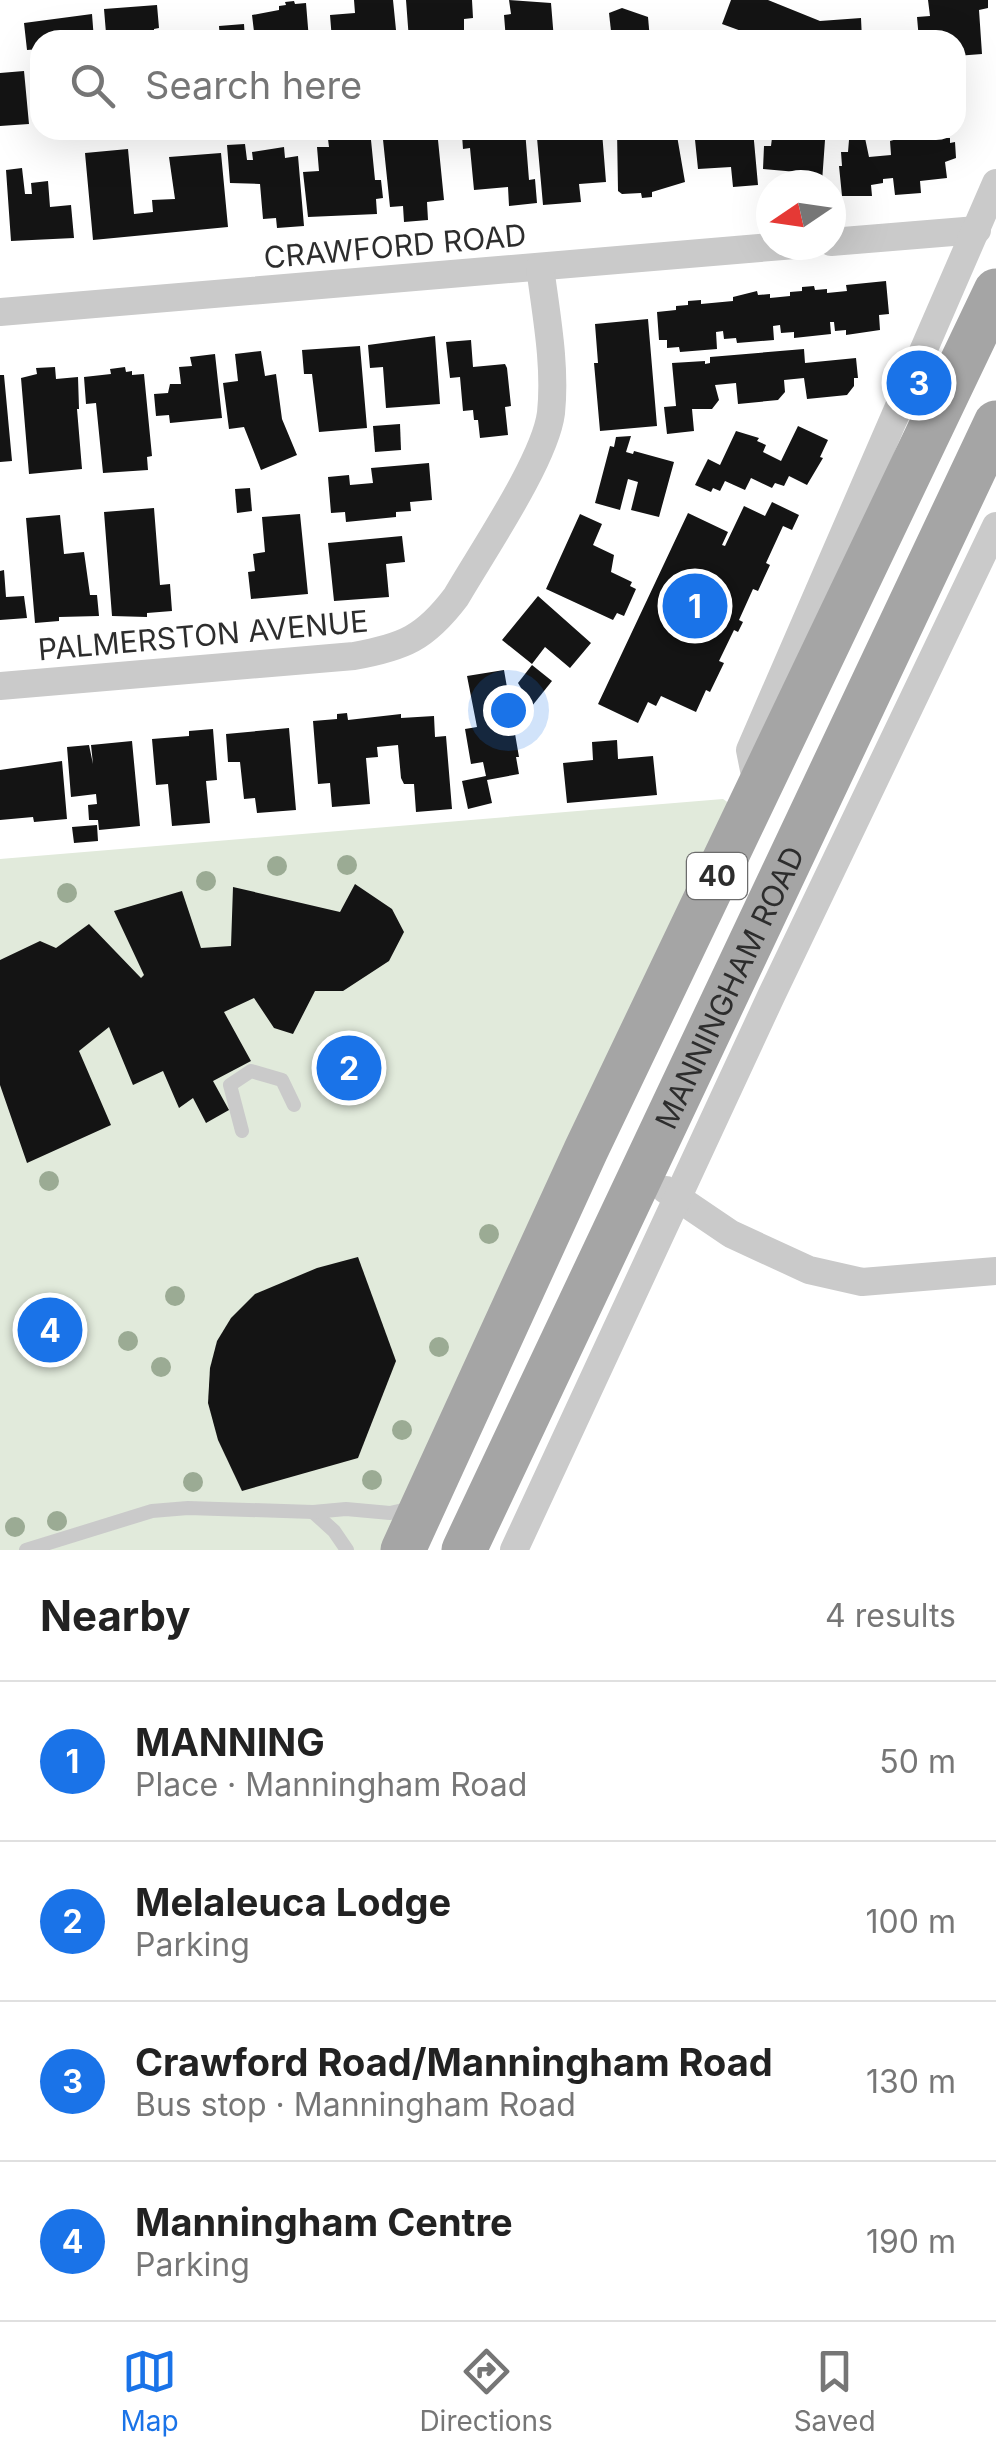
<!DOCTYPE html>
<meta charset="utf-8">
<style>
body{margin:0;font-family:Inter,sans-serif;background:#f6f6f6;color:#222}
.compass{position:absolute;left:756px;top:170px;width:90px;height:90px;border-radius:50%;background:#fff;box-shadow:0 10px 40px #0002;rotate:257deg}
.you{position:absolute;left:508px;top:710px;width:35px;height:35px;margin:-25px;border:8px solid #fff;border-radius:50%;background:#1a73e8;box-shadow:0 0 0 15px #1a73e833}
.badge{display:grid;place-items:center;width:65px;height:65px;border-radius:50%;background:#1a73e8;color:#fff;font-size:32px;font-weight:700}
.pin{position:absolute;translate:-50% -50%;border:5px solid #fff;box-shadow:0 2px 10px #0006}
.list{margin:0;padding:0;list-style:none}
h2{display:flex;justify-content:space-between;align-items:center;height:130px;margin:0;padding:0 40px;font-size:42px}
h2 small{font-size:32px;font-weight:400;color:#767676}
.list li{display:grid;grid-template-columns:65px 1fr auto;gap:30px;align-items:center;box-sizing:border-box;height:160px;padding:0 40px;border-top:2px solid #e0e0e0}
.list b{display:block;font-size:38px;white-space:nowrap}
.list p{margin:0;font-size:32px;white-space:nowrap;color:#767676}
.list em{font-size:32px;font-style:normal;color:#767676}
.icon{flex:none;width:55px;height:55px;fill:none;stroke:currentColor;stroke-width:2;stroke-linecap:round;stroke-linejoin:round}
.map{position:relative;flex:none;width:996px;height:1550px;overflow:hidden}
.search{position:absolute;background:#fff;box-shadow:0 10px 40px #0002;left:30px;right:30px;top:30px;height:110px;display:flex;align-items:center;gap:25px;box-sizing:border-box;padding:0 35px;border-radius:30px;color:#767676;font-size:38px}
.sheet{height:770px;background:#fff}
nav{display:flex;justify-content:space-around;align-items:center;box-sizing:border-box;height:140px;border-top:2px solid #e0e0e0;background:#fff;font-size:28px;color:#767676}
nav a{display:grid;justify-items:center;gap:5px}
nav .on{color:#1a73e8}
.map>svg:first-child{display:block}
.green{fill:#e1eadb}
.building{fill:#141414}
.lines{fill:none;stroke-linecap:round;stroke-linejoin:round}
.service{stroke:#cacaca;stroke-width:14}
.minor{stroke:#cacaca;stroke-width:28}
.primary{stroke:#a5a5a5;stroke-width:45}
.tree{fill:#9bab94}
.labels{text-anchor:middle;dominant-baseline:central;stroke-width:10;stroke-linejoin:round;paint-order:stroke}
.shield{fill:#fff;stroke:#6c6c6c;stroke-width:2.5}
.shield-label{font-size:28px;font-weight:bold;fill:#2d2d2d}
.street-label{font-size:30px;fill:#2d2d2d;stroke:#fff}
</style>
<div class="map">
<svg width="996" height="1550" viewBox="0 0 996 1550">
<rect width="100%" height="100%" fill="#fff"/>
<polygon class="green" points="723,799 746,815 404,1550 0,1550 0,859"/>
<g class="building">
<polygon points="354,0 393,0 397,40 332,40 330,15 355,13"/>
<polygon points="406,0 472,0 473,18 464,19 464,33 438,35 438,40 409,40"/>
<polygon points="509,0 551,3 554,40 506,40 504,15 511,14"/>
<polygon points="731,0 768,0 820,21 861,18 862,40 766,40 722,24"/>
<polygon points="928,0 988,0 988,8 979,10 982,54 956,56 956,40 919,40 917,17 930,16"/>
<polygon points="294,1 295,4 306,3 309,40 255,40 252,15 279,10 279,6 286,5 285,2"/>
<polygon points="157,5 159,28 154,29 154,40 116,40 115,31 106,33 104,9"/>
<polygon points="622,8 648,17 650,40 612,40 609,13"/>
<polygon points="92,14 94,40 40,40 40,49 27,50 24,23"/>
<polygon points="244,24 245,40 220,40 219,26"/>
<polygon points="24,71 29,124 0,126 0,73"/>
<polygon points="370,130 375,180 381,180 383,198 376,199 377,214 308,217 303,172 319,171 317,147 329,147 327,131"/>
<polygon points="382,130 437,130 444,200 427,202 428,220 404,222 403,206 390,207"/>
<polygon points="490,130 525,130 529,180 535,179 537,203 509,206 508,187 474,190 470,148 463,149 462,135 490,133"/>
<polygon points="617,130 676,130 685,182 652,192 652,197 642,198 641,193 622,194 618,191"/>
<polygon points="694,130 753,130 758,185 733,187 731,167 698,169"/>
<polygon points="773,130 832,130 832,140 825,140 822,182 797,181 797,172 763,169 764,146 771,146"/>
<polygon points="904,130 942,130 943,138 950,138 950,143 955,142 956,158 945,162 947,178 920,181 921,193 895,195 893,178 883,179 883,183 871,185 872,196 842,196 839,166 842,166 841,152 848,152 849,140 865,138 869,157 891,155 890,141 904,137"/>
<polygon points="602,132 606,182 579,184 581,202 543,205 537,138"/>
<polygon points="245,144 247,160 253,160 252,152 284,147 285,158 298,156 304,226 277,228 276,218 263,219 260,184 230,183 227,145"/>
<polygon points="128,149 134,214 153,212 152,200 175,199 169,157 221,153 228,227 93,240 85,153"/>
<polygon points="22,168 25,194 32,194 31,183 48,181 50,207 71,205 74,238 11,241 6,170"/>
<polygon points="886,281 889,314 879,315 880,330 846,335 846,330 835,331 834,322 830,322 831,334 794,338 794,332 781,333 780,325 773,326 774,340 737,343 736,338 724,339 723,331 716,332 717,349 680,352 679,347 667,348 667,340 659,340 657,312 676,310 676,306 688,305 688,301 701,300 701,304 733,301 733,297 757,291 758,295 770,294 770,298 790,296 790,292 802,291 802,287 814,286 815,290 827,289 827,293 847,291 846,285"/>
<polygon points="648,319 657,426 600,431 594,363 598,363 595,324"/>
<polygon points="435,336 440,404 386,408 383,367 370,368 368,345"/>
<polygon points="471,340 473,367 505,364 507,368 511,406 505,407 508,435 480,438 478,420 474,420 473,410 463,411 460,377 450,378 446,342"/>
<polygon points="360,346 367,428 319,432 312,374 304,374 302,350"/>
<polygon points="804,349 805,363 856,358 858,378 854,378 854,386 847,395 807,399 804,378 784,380 785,392 778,400 738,404 736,383 715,385 719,400 712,409 692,409 694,431 667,434 664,407 676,406 672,363 705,361 705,364 710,363 710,357"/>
<polygon points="261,351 265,376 276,374 282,419 297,455 261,470 244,427 229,429 223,383 238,381 235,354"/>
<polygon points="215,354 222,418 170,423 169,415 156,416 154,394 168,393 170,384 181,384 179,367 192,366 190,357"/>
<polygon points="55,367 56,379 78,377 79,409 77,409 82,469 29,474 21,378 37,374 36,368"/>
<polygon points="125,367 126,372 132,371 132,375 144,374 152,456 147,457 148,470 103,473 96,403 86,404 84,377 111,374 110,369"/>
<polygon points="0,375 4,375 12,461 0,462"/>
<polygon points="400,424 401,450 375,452 373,426"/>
<polygon points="798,426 828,440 820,457 823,458 807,485 789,476 784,486 775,483 772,488 751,478 745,490 725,481 720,491 713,488 711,492 695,485 708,459 720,465 736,431 759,438 757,441 766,445 763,452 781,461"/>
<polygon points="631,436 626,452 633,454 634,451 674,462 659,517 631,510 638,482 628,479 620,510 595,503 610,446 614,447 616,437"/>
<polygon points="429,463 432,500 410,502 411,511 396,512 396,517 346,522 345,512 331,513 328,477 349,475 350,485 373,483 371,468"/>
<polygon points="250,488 252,511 237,513 235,489"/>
<polygon points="772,502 799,515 792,530 783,526 766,563 770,565 758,591 753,589 739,620 743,622 738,632 734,630 719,661 724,663 710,692 706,690 696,712 661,696 656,706 648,702 638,723 598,704 688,513 728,532 722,545 725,546 744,506 765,516"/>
<polygon points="154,508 160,585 170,584 172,611 147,613 147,617 112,616 104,512"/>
<polygon points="300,514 308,594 251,599 248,572 255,571 253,554 265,552 262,517"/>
<polygon points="580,514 602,524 593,545 614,555 611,572 632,582 630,586 636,589 624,616 617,613 613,620 546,589"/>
<polygon points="60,515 64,554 84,552 90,595 97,595 99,616 59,617 59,621 35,623 26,518"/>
<polygon points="402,536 405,562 386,564 389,597 334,601 328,543"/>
<polygon points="4,570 6,597 24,596 27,618 0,620 0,571"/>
<polygon points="538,596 591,643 570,668 545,647 532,664 502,640"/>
<polygon points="532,665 552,681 532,706 518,683"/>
<polygon points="504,670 519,757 516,757 519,774 487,780 492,803 468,809 462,781 486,776 483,762 471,764 465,729 477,727 467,676"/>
<polygon points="347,713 348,720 401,714 401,718 434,716 435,737 446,736 452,809 416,812 414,784 404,784 401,778 398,745 377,747 378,757 366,758 370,804 332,807 330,783 318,784 313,721 337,719 337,714"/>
<polygon points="289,728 296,810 257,813 255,798 244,799 240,762 228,762 226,734"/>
<polygon points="213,729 217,780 206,781 210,823 172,826 168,784 156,785 152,739 189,736 189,731"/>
<polygon points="617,740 618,759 653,756 657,795 567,803 563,763 593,760 592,742"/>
<polygon points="132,741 140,826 99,830 98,820 89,820 88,805 97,804 96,794 71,797 67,747 89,745 93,764 91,745"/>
<polygon points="62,761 67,819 34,822 33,817 0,820 0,770"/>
<polygon points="97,825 98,841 74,843 72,827"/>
<polygon points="355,884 392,909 404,932 389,961 343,991 315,991 293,1034 274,1028 254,998 224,1012 251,1061 213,1081 229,1110 206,1123 193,1098 179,1108 163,1071 133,1085 109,1027 79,1051 111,1125 27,1163 0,1085 0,960 40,941 56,948 89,924 141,978 144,975 114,911 182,891 201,948 231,946 233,887 340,912"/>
<polygon points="358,1257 396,1361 358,1458 242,1491 218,1440 208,1403 210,1368 217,1341 231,1318 255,1294 317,1268"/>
</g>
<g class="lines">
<g class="service">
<polyline points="242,1131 230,1085 251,1071 282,1080 294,1105"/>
<polyline points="313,1512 334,1531 347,1550"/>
<polyline points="26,1550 152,1511 188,1508 313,1512 346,1509 390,1513 412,1508"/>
</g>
<g class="minor">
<polyline points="831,242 977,230"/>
<polyline points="0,312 795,245"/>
<path d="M0 686 354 656C404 647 425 638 456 597 482 552 545 460 551 413 556 365 546 314 540 267"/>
<polyline points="758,790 750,750 996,183"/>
<polyline points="666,1190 731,1234 809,1270 862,1282 996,1271"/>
<polyline points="514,1550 772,994 996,526"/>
</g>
<g class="primary">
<polyline points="403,1550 586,1150 996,291"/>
<path id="s1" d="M464 1550 996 423"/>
</g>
</g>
<g class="tree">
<circle cx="347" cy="865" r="10"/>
<circle cx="277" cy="866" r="10"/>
<circle cx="206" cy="881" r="10"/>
<circle cx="67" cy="893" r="10"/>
<circle cx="49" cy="1181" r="10"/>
<circle cx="489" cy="1234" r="10"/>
<circle cx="175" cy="1296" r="10"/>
<circle cx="128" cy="1341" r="10"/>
<circle cx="439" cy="1347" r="10"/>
<circle cx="161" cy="1367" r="10"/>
<circle cx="402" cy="1430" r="10"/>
<circle cx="372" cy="1480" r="10"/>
<circle cx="193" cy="1482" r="10"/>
<circle cx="57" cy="1521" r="10"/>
<circle cx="15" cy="1527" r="10"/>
</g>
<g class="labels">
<rect class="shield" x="687" y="853" width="60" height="46" rx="8"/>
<g class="shield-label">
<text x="717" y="876">40</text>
</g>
<g class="street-label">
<text transform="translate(395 246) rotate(-5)">CRAWFORD ROAD</text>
<text transform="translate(203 635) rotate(-5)">PALMERSTON AVENUE</text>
<text stroke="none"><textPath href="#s1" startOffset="622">MANNINGHAM ROAD</textPath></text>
</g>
</g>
</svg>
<svg class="compass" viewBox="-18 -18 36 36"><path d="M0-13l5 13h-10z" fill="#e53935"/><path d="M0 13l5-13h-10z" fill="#767676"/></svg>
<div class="you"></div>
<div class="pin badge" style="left:695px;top:606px">1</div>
<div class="pin badge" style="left:349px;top:1068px">2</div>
<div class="pin badge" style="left:919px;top:383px">3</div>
<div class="pin badge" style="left:50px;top:1330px">4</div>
<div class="search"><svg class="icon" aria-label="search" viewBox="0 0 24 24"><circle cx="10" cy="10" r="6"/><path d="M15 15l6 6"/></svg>Search here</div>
</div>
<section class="sheet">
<h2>Nearby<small>4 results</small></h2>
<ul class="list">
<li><span class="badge">1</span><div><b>MANNING</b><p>Place · Manningham Road</p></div><em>50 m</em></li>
<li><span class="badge">2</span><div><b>Melaleuca Lodge</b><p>Parking</p></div><em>100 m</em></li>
<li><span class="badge">3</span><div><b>Crawford Road/Manningham Road</b><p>Bus stop · Manningham Road</p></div><em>130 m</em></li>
<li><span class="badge">4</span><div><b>Manningham Centre</b><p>Parking</p></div><em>190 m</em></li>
</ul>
</section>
<nav>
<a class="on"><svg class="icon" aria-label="map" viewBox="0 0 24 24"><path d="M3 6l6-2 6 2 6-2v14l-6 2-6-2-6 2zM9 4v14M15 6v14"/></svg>Map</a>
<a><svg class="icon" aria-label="directions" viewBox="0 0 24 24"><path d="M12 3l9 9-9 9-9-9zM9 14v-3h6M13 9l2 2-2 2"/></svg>Directions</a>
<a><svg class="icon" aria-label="saved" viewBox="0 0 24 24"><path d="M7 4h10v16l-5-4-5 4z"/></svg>Saved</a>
</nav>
